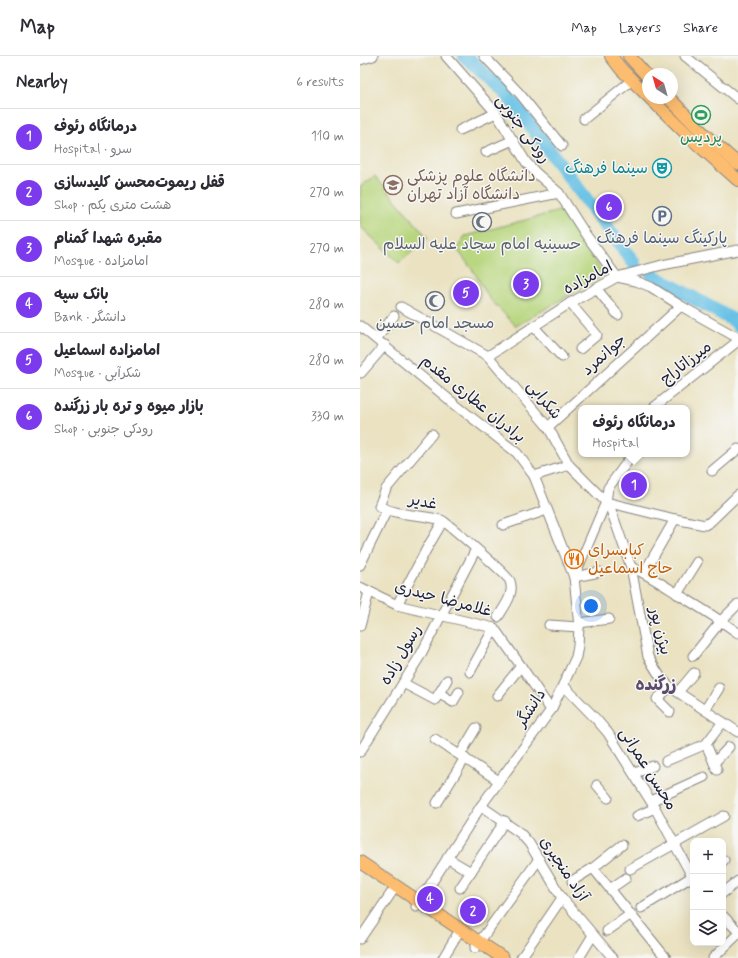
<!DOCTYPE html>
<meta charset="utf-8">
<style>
body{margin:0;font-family:Mynerve,"Playpen Sans Arabic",sans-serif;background:#f2f2f3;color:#2b2b33}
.controls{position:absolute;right:12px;bottom:12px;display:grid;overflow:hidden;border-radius:8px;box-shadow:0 4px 16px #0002}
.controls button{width:36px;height:36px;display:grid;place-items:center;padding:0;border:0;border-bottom:1px solid #e1e1e2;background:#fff;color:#2b2b33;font:20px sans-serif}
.compass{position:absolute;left:282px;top:12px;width:36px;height:36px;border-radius:50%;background:#fff;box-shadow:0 4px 16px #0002;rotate:323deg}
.you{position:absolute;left:231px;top:550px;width:14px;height:14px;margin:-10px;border:3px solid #fff;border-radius:50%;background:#1a73e8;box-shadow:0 0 0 6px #1a73e833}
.badge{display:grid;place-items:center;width:26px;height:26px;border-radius:50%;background:#7c3aed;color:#fff;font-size:13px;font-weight:700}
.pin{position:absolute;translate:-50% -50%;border:2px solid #fff;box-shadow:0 1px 4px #0006}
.popup{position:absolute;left:218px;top:349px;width:112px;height:52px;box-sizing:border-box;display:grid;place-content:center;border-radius:8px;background:#fff;filter:drop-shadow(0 1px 3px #0005);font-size:13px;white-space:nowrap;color:#7c7c81}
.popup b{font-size:15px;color:#2b2b33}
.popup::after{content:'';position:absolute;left:50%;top:100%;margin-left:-8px;border:8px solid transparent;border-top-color:#fff}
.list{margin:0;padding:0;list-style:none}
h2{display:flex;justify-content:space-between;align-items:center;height:52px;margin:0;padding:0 16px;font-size:17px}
h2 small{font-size:13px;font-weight:400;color:#7c7c81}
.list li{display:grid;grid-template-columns:26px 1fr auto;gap:12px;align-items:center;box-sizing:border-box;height:56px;padding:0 16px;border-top:1px solid #e1e1e2}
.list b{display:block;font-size:15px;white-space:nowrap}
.list p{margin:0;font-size:13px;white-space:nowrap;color:#7c7c81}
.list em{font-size:13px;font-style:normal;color:#7c7c81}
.icon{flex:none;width:22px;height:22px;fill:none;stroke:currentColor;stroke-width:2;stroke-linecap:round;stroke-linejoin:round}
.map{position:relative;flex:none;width:378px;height:902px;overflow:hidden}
header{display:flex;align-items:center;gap:24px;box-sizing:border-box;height:56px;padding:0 20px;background:#fff;border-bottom:1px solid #e1e1e2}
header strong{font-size:19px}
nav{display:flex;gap:22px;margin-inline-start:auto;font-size:14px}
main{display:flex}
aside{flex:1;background:#fff}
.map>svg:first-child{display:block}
.green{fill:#b7d67d;stroke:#6c7c5c}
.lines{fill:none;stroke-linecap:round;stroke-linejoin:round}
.river{stroke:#69c2e6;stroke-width:14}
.minor-casing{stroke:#86827e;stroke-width:11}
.major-casing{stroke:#86827e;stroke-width:14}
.minor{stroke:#fff;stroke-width:9}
.major{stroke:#fcbd6f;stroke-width:12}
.labels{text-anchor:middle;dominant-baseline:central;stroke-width:3;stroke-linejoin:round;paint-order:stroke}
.street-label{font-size:16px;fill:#22223b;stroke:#f6f6f2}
.leisure-label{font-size:16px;fill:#27864d;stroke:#f6f6f2}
.culture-label{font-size:16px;fill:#0d838f;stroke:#f6f6f2;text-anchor:end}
.education-label{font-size:16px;fill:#785e54;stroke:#f6f6f2;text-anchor:start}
.service-label{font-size:16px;fill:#4e5e75;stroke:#f6f6f2}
.worship-label{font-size:16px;fill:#5b616d;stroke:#f6f6f2}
.food-label{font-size:16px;fill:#c56008;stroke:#f6f6f2;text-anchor:start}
.neighbourhood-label{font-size:17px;font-weight:bold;fill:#5b4c6e;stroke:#f6f6f2}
</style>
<header>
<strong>Map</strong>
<nav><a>Map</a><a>Layers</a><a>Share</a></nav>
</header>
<main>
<aside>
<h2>Nearby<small>6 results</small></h2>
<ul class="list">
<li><span class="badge">1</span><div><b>درمانگاه رئوف</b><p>Hospital · سرو</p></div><em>110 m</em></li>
<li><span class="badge">2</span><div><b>قفل ریموت‌محسن کلیدسازی</b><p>Shop · هشت متری یکم</p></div><em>270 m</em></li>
<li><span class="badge">3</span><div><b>مقبره شهدا گمنام</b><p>Mosque · امامزاده</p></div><em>270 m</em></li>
<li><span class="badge">4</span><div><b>بانک سپه</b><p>Bank · دانشگر</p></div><em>280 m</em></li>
<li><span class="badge">5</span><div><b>امامزاده اسماعیل</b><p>Mosque · شکرآبی</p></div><em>280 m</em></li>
<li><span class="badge">6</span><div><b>بازار میوه و تره بار زرگنده</b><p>Shop · رودکی جنوبی</p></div><em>330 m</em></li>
</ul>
</aside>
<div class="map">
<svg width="378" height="902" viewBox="0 0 378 902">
<rect width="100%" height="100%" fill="#f6f6f2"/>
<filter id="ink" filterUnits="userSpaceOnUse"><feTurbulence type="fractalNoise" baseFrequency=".025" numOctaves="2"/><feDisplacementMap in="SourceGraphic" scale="8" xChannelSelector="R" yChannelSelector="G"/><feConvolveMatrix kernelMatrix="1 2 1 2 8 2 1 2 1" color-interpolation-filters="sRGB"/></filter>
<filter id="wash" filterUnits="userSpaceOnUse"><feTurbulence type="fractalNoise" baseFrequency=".012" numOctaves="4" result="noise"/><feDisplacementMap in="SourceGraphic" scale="16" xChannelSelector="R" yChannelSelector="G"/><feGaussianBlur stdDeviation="0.9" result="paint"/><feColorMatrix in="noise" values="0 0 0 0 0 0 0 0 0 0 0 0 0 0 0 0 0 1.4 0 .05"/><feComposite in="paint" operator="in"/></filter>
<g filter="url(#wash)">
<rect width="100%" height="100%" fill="#eae2c1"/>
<g class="green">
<polygon points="15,120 68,182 39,207 0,170 0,131"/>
<polygon points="203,154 244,219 156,270 129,242 114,216 97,193 105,180"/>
</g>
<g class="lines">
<g class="river">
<polyline points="105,0 149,41 274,207"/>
<polyline points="292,219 375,265 378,269"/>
</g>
</g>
</g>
<g filter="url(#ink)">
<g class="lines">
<g class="minor-casing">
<g id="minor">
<polyline points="86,0 136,57 166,106 176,117 199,137 226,179 257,221 276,225 291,231 321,250 378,282"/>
<polyline points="124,0 160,38 202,90"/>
<polyline points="325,0 378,43"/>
<polyline points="0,4 13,0"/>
<polyline points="224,63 272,24"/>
<polyline points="100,74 136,57"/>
<polyline points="126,96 153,84"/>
<polyline points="96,158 199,137"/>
<polyline points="236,232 258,259"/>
<polyline points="210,247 237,279 220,293"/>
<polyline points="41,251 128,300 188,371 209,409 246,446 251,454 271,511 288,601 301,622 310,631 378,676"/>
<polyline points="0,270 97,350 157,397 174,420 214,521"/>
<polyline points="174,271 202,301"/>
<polyline points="17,282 34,260"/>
<polyline points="128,300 210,247 257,221 302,209 378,194"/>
<polyline points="1,317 25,289"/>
<polyline points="293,352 378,285"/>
<polyline points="188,371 321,250"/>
<path d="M72 378 26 433 19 450C38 460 61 458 81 464 87 466 148 520 150 525 155 538 144 551 138 561"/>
<polyline points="352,415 378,393"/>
<polyline points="174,420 209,409"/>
<polyline points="246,446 315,463 345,469 350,466 378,439"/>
<polyline points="143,469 187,454"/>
<polyline points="0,509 27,454"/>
<path d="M271 511C289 519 305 530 321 540 341 552 360 564 378 577"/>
<polyline points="284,517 315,463"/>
<polyline points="214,521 240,516"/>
<polyline points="0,531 37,549 134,572 161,610 191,654"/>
<polyline points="317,538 337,506"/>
<polyline points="37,549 66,494 83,465"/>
<polyline points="219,567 249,563"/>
<polyline points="189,569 219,571"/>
<polyline points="0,570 9,536"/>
<polyline points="333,600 361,565 378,548"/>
<polyline points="110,616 134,572"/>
<polyline points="43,627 75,644 87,624"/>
<polyline points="203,629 236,663 248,677 295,752 333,822"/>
<polyline points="310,631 297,643 310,656"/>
<polyline points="318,636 334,617"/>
<polyline points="79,637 93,646 99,636"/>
<polyline points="137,640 161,610"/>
<polyline points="345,654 359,632"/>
<polyline points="75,683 139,725"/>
<polyline points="346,688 357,714"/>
<polyline points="346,688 363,666"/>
<polyline points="0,696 60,600 116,493"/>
<polyline points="100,699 116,672"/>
<polyline points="306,705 346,688"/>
<polyline points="354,707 369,691"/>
<polyline points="275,717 293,710"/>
<polyline points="237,729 248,742"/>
<polyline points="291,745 344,721"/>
<polyline points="77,747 105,702"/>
<polyline points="121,750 160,777 169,787 202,842 253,902"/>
<polyline points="277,760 295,752"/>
<polyline points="87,802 111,816"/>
<polyline points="363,804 364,804"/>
<polyline points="233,812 306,902"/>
<polyline points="270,813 364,760"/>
<polyline points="212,825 233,812 262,789"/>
<polyline points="100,832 145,765"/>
<polyline points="250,833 266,822"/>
<polyline points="363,837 378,825"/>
<polyline points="56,851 121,750 191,654 203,629 216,601 218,590 219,571 214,521 246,446 248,432 273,398"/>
<polyline points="281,852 333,820"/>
<polyline points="363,860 378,875"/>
<polyline points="247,875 271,858"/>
<polyline points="0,883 36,830"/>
<polyline points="115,892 179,803"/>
<polyline points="83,902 100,874"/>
<polyline points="161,902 202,842"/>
<polyline points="219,902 233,879"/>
<polyline points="353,902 378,878"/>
</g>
</g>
<g class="major-casing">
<g id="major">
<polyline points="251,0 261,13 288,40"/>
<polyline points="269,0 288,21"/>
<polyline points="290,42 334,85 378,124"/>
<polyline points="309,42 345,79 378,108"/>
<polyline points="0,806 143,902"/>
</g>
</g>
<use href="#minor" class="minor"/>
<use href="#major" class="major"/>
</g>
</g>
<defs>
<g id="stadium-ring" transform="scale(1)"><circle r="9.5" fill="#f6f6f2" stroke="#2e9e5b" stroke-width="1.5"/><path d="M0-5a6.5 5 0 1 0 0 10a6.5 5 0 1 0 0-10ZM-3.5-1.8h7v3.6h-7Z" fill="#2e9e5b"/></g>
<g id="theatre-ring" transform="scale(1)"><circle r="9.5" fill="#f6f6f2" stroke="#0f9aa8" stroke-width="1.5"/><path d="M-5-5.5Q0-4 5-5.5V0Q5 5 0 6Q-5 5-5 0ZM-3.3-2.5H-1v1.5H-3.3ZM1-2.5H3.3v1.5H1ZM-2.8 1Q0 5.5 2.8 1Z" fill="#0f9aa8"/></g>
<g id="university-ring" transform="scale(1)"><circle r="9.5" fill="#f6f6f2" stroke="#8d6e63" stroke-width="1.5"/><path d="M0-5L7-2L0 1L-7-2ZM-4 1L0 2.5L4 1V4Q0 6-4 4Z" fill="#8d6e63"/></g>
<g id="parking-ring" transform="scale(1)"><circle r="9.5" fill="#f6f6f2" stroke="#5c6f8a" stroke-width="1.5"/><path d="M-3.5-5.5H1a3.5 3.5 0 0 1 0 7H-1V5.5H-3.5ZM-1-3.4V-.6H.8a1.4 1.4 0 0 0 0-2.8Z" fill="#5c6f8a"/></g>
<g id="mosque-ring" transform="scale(1)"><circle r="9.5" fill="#f6f6f2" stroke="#6b7280" stroke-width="1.5"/><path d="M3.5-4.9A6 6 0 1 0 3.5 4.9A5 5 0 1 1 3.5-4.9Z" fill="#6b7280"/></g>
<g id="restaurant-ring" transform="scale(1)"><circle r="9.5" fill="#f6f6f2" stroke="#e8710a" stroke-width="1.5"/><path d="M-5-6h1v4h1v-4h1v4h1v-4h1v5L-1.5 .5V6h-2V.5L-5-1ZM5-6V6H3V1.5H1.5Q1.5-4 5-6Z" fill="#e8710a"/></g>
</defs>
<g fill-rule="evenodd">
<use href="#stadium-ring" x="341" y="59"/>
<use href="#theatre-ring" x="302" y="112"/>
<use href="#university-ring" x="33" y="129"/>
<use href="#parking-ring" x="302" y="160"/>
<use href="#mosque-ring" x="122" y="166"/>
<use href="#mosque-ring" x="75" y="245"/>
<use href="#restaurant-ring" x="214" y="503"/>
</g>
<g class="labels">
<g class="street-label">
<text transform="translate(163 73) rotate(54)">رودکی جنوبی</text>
<text transform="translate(228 222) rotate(-28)">امامزاده</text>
<text transform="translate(244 299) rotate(-42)">جوانمرد</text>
<text transform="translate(326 307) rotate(-38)">میرزاتاراج</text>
<text transform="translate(113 343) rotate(39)">برادران عطاری مقدم</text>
<text transform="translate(184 344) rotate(51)">شکرابی</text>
<text transform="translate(63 446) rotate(11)">غدیر</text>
<text transform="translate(83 543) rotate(15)">غلامرضا حیدری</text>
<text transform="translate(300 575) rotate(76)">بیژن پور</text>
<text transform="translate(41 599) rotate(-60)">رسول زاده</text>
<text transform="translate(171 652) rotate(-57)">دانشگر</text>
<text transform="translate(288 713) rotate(58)">محسن عمرانی</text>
<text transform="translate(204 813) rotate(56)">آزاد منجیری</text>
</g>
<g class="leisure-label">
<text x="341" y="81">پردیس</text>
</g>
<g class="culture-label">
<text x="288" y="112">سینما فرهنگ</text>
</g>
<g class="education-label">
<text x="47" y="120">دانشگاه علوم پزشکی<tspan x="47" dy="18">دانشگاه آزاد تهران</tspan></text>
</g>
<g class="service-label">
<text x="302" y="182">پارکینگ سینما فرهنگ</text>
</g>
<g class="worship-label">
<text x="122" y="188">حسینیه امام سجاد علیه السلام</text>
<text x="75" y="267">مسجد امام حسین</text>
</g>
<g class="food-label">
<text x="228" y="494">کبابسرای<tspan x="228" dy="18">حاج اسماعیل</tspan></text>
</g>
<g class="neighbourhood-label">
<text x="296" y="629">زرگنده</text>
</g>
</g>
</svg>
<div class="controls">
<button>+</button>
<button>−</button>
<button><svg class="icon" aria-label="layers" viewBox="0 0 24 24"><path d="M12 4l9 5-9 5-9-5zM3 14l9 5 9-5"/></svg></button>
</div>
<svg class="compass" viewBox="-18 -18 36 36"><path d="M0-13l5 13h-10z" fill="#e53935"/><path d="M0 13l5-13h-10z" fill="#7c7c81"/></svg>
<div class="you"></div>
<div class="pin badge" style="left:274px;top:429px">1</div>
<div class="popup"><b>درمانگاه رئوف</b>Hospital</div>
<div class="pin badge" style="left:113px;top:855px">2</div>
<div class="pin badge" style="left:166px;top:228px">3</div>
<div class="pin badge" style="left:70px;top:843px">4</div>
<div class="pin badge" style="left:106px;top:237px">5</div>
<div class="pin badge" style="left:249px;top:151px">6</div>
</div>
</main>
